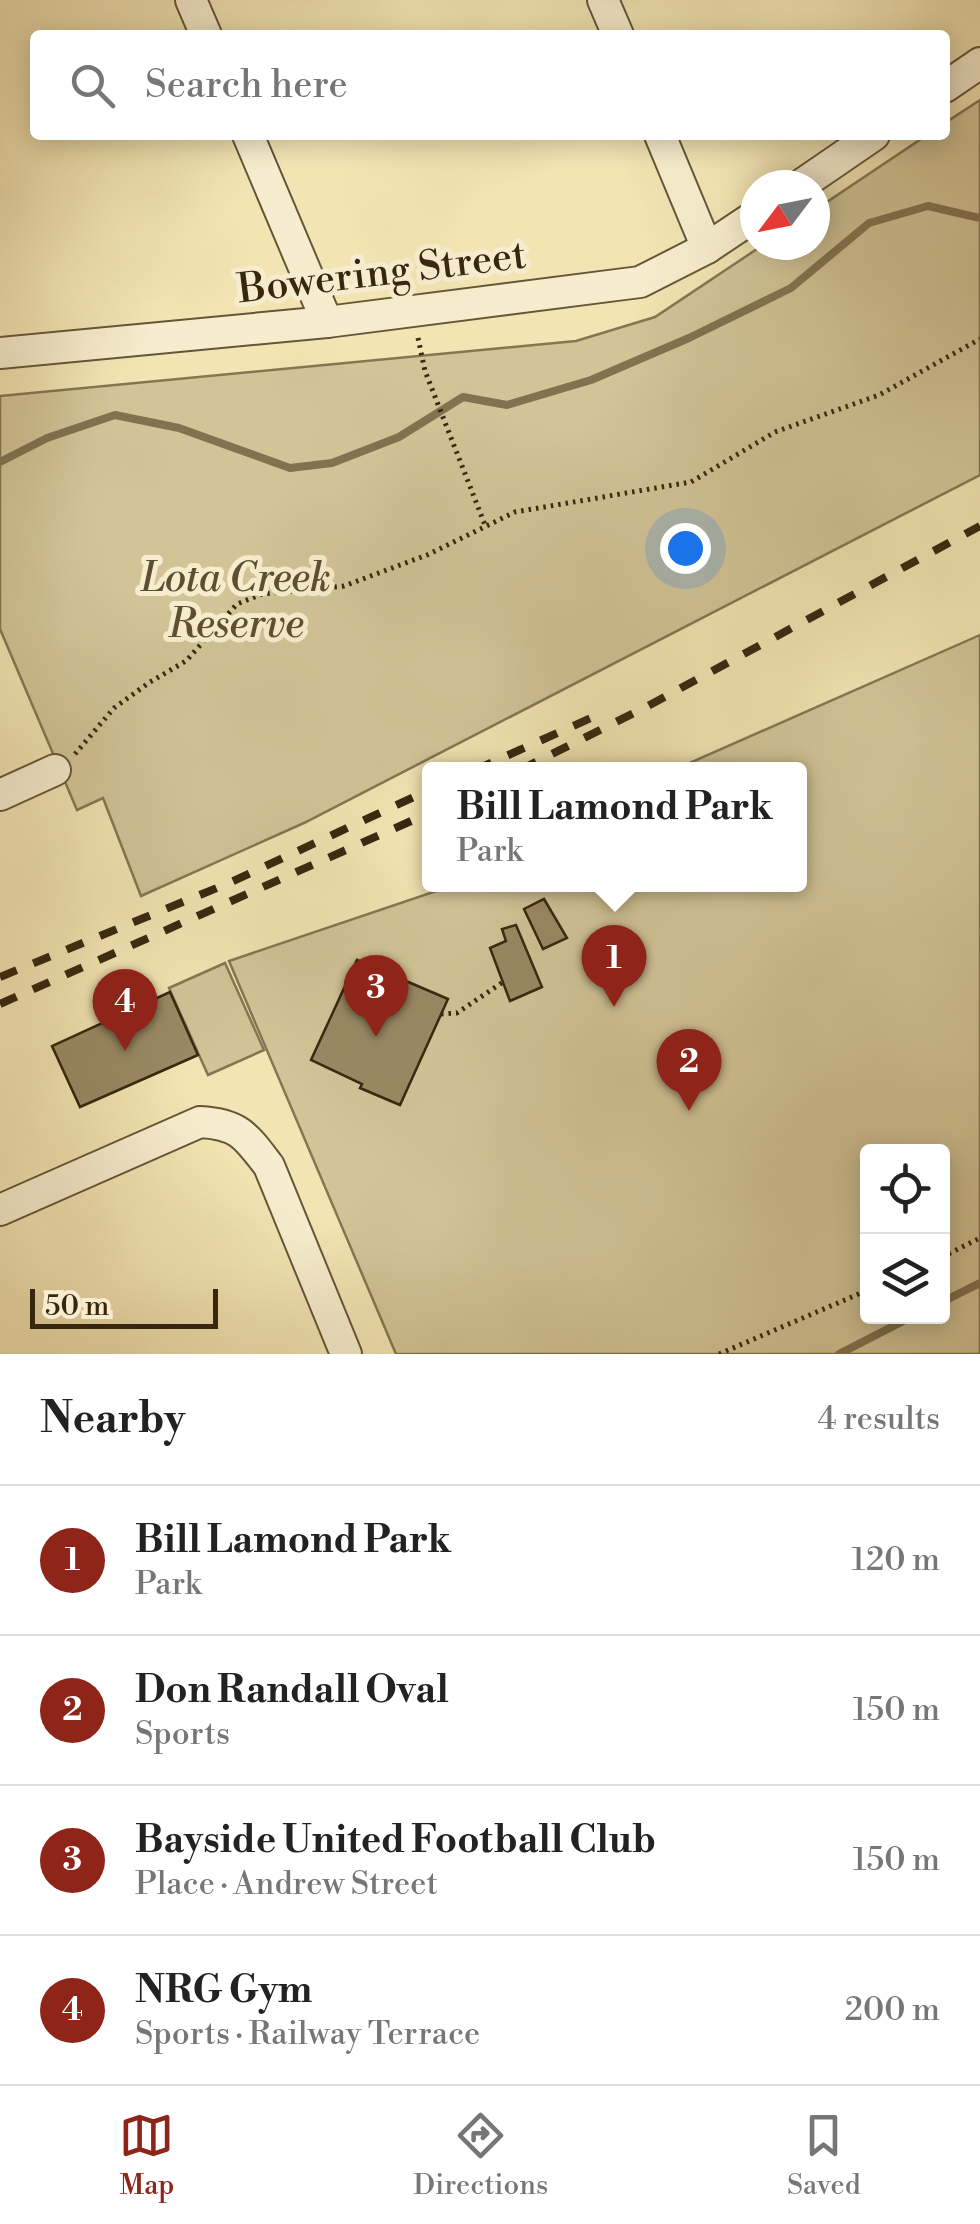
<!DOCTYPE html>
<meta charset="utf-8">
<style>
body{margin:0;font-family:"Libre Bodoni",serif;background:#f6f6f6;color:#222}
.controls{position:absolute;right:30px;bottom:30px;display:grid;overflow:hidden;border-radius:10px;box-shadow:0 5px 25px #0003}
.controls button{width:90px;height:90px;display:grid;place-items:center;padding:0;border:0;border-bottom:2px solid #e0e0e0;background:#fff;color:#222;font:50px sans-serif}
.compass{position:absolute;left:740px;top:170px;width:90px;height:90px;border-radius:50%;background:#fff;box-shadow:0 5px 25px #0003;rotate:238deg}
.scale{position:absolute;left:30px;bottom:25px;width:188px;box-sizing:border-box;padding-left:10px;border:5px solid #38270f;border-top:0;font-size:28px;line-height:35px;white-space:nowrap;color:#38270f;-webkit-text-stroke:8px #f7edce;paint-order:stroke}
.you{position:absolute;left:685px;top:548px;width:35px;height:35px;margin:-25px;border:8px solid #fff;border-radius:50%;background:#1a73e8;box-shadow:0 0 0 15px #1a73e833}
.badge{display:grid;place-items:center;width:65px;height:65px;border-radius:50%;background:#8f2418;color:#fff;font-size:32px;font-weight:700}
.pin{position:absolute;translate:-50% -82px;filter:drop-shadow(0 2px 5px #0008)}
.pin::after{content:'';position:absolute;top:52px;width:35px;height:30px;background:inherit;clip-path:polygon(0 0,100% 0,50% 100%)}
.popup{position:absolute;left:422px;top:762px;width:385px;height:130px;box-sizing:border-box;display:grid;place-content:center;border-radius:10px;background:#fff;filter:drop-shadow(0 2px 8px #0005);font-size:32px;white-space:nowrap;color:#767676}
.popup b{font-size:38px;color:#222}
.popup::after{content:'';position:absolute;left:50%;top:100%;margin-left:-20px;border:20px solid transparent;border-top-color:#fff}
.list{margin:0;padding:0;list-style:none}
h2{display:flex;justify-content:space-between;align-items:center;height:130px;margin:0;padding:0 40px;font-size:42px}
h2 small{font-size:32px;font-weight:400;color:#767676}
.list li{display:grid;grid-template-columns:65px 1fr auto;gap:30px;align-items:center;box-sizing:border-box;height:150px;padding:0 40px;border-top:2px solid #e0e0e0}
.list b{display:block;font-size:38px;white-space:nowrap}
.list p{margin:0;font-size:32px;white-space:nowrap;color:#767676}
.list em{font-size:32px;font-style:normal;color:#767676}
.icon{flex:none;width:55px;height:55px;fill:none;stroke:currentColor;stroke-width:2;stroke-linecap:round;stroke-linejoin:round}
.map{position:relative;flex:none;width:980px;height:1354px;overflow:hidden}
.search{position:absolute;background:#fff;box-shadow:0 5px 25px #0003;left:30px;right:30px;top:30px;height:110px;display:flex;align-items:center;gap:25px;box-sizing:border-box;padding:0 35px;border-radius:10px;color:#767676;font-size:38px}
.sheet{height:730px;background:#fff}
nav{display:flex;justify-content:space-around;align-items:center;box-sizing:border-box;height:140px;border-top:2px solid #e0e0e0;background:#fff;font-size:28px;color:#767676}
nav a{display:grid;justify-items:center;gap:5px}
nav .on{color:#8f2418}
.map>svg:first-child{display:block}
.green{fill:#d2c497;stroke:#857653;stroke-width:2.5;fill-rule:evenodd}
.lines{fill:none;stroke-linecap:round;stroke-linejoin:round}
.stream{stroke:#827250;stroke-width:8}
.building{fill:#998964;stroke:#38270f;stroke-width:2.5}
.street-casing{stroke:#665638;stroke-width:34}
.path{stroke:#38270f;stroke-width:5;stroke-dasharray:2.5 5;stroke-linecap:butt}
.street{stroke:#f7edce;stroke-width:30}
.rail{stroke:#38270f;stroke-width:8;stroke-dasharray:18 18;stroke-linecap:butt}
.labels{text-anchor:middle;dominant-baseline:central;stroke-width:10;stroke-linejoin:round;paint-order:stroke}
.street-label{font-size:40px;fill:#38270f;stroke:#f7edce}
.park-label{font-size:40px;font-style:italic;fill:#5e4e31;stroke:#f7edce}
</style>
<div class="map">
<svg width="980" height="1354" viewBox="0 0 980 1354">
<rect width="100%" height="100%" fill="#f2e4b3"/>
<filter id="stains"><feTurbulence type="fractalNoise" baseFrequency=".002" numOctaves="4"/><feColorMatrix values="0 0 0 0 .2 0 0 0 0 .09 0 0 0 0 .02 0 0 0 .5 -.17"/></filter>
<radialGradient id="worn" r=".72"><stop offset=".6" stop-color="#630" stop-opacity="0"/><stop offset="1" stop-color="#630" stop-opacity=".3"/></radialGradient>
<g class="green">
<polygon points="980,100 980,475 304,823 141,896 103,798 77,810 0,629 0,396 576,341 655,317 763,245 815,245 815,210 927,135 945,135 945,123"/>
<path d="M980 635V1354H396L229 961 454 885 799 884V770L676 769ZM868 1152H942V1316H868Z"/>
<polygon points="225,963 264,1050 208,1075 169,988"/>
</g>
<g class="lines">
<g class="stream">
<polyline points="0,462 47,438 115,415 179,428 290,468 332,463 399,437 463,397 507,405 591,380 689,338 791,288 869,223 928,206 980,218"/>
<polyline points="942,1302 980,1283"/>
<polyline points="839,1354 913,1316"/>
</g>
</g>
<g class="building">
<polygon points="544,899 567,938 543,949 524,909"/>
<polygon points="516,925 542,987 510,1001 490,948 506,941 502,929"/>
<polygon points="357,960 448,999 400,1105 360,1088 362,1084 311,1060"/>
<polygon points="170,992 198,1055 80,1107 52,1046"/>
</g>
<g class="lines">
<g class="street-casing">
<g id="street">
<polyline points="191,0 206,35"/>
<polyline points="603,0 618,35"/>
<polyline points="945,87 980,63"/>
<polyline points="248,135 327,322"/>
<polyline points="660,135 707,248"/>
<polyline points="801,185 874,135"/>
<polyline points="0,353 327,322 640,282 707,248 755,216"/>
<polyline points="0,795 55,770"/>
<path d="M0 1210 200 1122C239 1124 246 1136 269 1166L346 1354"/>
</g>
</g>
<g class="path">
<polyline points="418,338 425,371 485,525"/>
<polyline points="75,754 114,708 150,682 186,661 237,604 262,594 344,586 427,555 515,512 691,482 775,432 879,395 980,339"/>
<polyline points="441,1014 457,1013 503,982"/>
<polyline points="942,1257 980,1238"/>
<polyline points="719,1354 868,1290"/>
</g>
<use href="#street" class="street"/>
<g class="rail">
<polyline points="475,770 602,713"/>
<polyline points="520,770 646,707 980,526"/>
<polyline points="0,977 229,883 429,790"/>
<polyline points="0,1004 429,813"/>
</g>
</g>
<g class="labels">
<g class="street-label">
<text transform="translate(382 273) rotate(-7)">Bowering Street</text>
</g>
<g class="park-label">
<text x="236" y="579">Lota Creek<tspan x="236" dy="46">Reserve</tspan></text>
</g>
</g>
<rect width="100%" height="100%" filter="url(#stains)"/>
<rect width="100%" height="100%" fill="url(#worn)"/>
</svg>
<div class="controls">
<button><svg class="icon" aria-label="locate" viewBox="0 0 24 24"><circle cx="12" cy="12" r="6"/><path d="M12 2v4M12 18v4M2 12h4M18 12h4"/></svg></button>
<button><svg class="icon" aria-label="layers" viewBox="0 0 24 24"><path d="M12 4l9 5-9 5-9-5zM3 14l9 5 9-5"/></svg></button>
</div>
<svg class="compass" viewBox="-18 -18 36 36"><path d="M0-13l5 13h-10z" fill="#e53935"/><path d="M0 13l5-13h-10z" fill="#767676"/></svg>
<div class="scale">50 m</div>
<div class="you"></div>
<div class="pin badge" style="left:614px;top:1007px">1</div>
<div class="popup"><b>Bill Lamond Park</b>Park</div>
<div class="pin badge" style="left:689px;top:1111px">2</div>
<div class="pin badge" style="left:376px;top:1037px">3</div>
<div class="pin badge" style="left:125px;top:1051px">4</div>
<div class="search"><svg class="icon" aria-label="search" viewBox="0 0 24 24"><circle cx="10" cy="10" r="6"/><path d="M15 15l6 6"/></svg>Search here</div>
</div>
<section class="sheet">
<h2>Nearby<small>4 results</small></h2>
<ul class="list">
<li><span class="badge">1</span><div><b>Bill Lamond Park</b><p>Park</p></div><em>120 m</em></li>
<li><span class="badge">2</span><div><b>Don Randall Oval</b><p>Sports</p></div><em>150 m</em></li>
<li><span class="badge">3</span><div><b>Bayside United Football Club</b><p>Place · Andrew Street</p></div><em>150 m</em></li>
<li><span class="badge">4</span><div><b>NRG Gym</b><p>Sports · Railway Terrace</p></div><em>200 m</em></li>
</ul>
</section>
<nav>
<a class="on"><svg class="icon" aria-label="map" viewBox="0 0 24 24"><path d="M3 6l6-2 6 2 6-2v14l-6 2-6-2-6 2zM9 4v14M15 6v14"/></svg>Map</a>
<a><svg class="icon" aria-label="directions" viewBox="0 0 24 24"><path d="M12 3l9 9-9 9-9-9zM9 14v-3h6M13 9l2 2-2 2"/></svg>Directions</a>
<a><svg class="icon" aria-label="saved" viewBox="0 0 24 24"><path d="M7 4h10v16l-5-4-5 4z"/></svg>Saved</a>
</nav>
